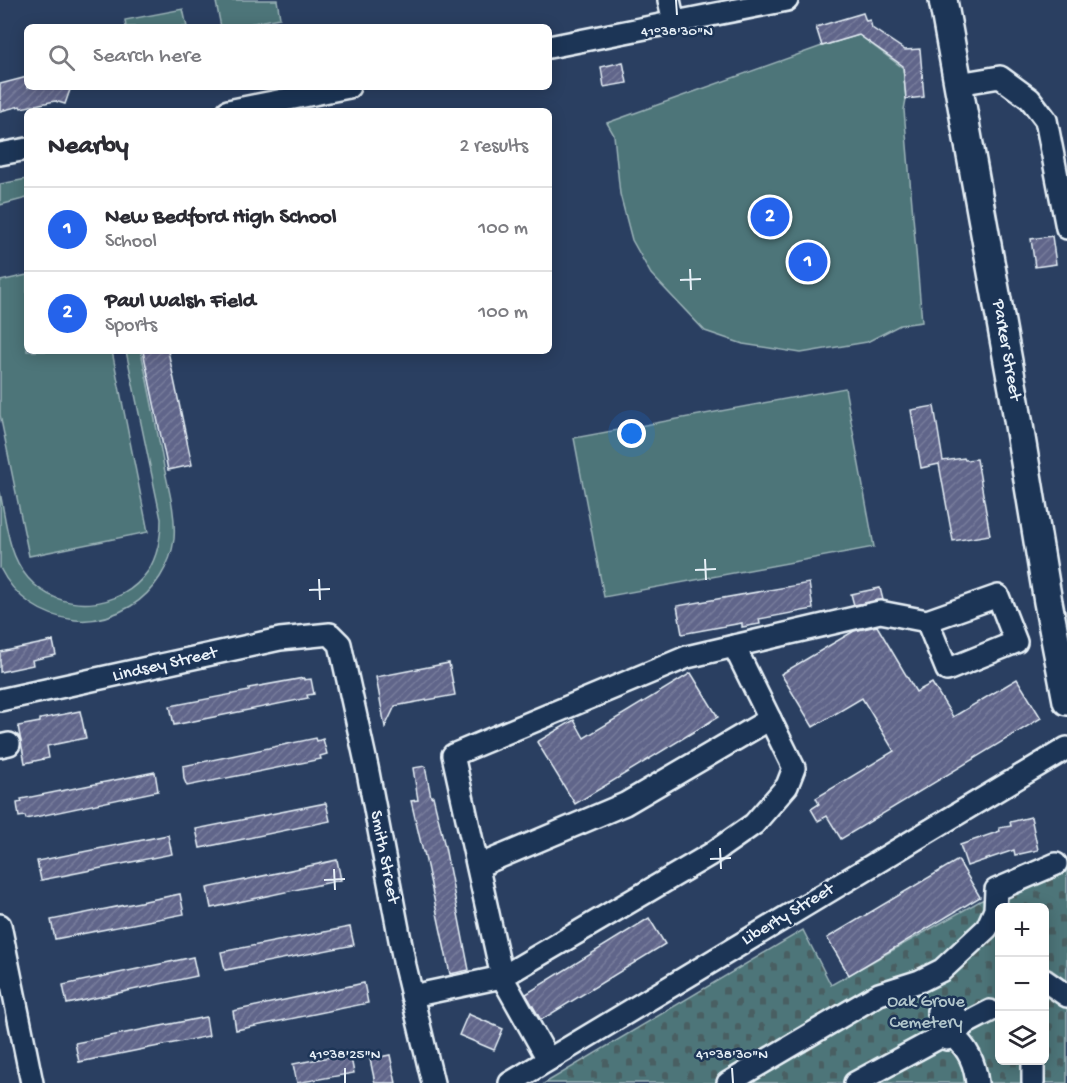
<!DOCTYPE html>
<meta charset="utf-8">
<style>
body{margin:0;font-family:"Gochi Hand",sans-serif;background:#f7f7f7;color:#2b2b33}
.controls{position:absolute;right:18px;bottom:18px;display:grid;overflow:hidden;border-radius:9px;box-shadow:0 3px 15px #0003}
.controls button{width:54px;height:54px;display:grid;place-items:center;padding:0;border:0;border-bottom:2px solid #e1e1e2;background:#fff;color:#2b2b33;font:30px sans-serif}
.you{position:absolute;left:632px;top:434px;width:21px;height:21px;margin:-15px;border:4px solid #fff;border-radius:50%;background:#1a73e8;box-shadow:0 0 0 9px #1a73e833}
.badge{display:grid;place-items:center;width:39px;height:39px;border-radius:50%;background:#2563eb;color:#fff;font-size:20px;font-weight:700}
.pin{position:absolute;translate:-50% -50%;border:3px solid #fff;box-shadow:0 2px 6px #0006}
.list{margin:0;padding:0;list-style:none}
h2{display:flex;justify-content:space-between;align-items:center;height:78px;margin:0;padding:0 24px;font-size:26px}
h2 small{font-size:20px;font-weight:400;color:#7c7c81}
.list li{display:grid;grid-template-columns:39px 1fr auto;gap:18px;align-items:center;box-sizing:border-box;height:84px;padding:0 24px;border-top:2px solid #e1e1e2}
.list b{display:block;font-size:22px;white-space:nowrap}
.list p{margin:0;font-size:20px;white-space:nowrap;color:#7c7c81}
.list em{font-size:20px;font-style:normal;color:#7c7c81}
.icon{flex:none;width:33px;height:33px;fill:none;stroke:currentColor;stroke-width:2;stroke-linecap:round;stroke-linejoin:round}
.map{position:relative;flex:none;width:1067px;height:1083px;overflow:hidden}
.search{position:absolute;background:#fff;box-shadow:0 3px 15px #0003;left:24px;top:24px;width:528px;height:66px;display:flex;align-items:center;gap:15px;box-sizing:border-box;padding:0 21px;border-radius:9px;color:#7c7c81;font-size:22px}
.panel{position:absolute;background:#fff;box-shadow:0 3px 15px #0003;left:24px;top:108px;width:528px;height:246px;border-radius:9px}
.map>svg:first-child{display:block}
.grass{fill:#4e7579;stroke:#9bb3b8;stroke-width:1.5}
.cemetery{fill:url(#cemetery-stones);stroke:#9bb3b8;stroke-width:1.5;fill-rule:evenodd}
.building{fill:url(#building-hatch);stroke:#e8f1f8;stroke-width:1.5}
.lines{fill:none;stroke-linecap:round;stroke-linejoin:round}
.minor-casing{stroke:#e8f1f8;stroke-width:26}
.major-casing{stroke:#e8f1f8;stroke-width:32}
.minor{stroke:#1d3557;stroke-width:21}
.major{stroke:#1d3557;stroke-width:27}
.ticks{fill:none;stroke:#e8f1f8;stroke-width:2}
.labels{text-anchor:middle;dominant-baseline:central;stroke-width:5;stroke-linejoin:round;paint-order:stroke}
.street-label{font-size:18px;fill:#e8f1f8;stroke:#1d3557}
.park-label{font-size:18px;fill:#b2c6cc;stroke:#1d3557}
.ticks-label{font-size:15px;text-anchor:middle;fill:#e8f1f8;stroke:#1d3557;stroke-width:5;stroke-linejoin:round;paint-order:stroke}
</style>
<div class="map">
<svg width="1067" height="1083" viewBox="0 0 1067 1083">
<defs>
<pattern id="cemetery-stones" width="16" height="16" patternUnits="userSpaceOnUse" patternTransform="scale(1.5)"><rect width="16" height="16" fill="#4e7579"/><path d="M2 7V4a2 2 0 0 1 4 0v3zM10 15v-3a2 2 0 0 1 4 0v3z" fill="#4a5e62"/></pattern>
<pattern id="building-hatch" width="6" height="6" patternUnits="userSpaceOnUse" patternTransform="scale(1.5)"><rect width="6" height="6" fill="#60658a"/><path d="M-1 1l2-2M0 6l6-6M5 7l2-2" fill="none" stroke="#777c9b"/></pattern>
</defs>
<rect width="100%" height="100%" fill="#2a3f61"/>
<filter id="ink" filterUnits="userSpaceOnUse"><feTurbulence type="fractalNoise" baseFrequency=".0167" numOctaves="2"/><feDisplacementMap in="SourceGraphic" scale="12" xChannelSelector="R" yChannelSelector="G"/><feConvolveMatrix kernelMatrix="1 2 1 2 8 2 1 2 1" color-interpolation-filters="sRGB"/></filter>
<g filter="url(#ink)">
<g class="grass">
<polygon points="228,0 277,0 280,18 232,27 221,27 216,2"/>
<polygon points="183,9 187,27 126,27 125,20"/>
<polygon points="859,35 903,68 906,99 904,110 922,322 900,325 867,342 801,353 743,344 705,331 651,274 632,240 620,194 614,135 607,123 822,46"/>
<polygon points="27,179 27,198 0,205 0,184"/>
<polygon points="27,275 27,351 112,351 148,532 29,556 0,415 0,281"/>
<path d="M126 351H141C149 390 157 428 164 467 169 490 176 515 174 539 171 565 154 592 131 606 114 616 95 622 75 620 42 616 15 598 0 568V492C6 521 8 555 28 578 60 615 121 611 148 571 158 555 161 537 161 519Z"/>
<polygon points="845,388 874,547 604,597 574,438"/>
</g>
<path class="cemetery" d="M1067 864V1083H545L803 930 831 985 980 901ZM1000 908H1044V1060H1000Z"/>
<g class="building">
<polygon points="863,13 866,21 870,20 872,28 905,50 920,49 924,97 906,99 903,66 859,35 822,46 816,27"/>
<polygon points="623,62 627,83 604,87 601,67"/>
<polygon points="27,77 27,87 71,87 65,104 55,101 21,108 20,106 0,111 0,84"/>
<polygon points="1052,236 1056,264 1035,267 1031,239"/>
<polygon points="143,351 168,351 192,465 168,470"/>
<polygon points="934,406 943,461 964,458 965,460 977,459 990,535 953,541 939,464 921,468 911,410"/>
<polygon points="809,583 813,609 759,619 760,624 742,627 742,623 682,634 677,606"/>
<polygon points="880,588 883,600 854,605 851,594"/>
<polygon points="877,626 916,692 932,683 953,717 1017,679 1041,718 841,839 827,816 818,821 811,809 819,804 816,798 894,751 862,698 813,727 781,674 854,631"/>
<polygon points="53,641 56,655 32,660 33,665 0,672 0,652"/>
<polygon points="449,663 455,695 395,706 385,727 376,677"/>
<polygon points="691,673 718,717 575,804 537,742 574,720 584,738"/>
<polygon points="304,678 304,680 311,679 314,694 307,695 308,698 174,725 170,706 249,691 249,688"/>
<polygon points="80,711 86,738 47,746 49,758 25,763 18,726 40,722 40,719"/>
<polygon points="316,738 317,741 323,739 327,754 320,756 321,759 187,786 184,779 183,766"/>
<polygon points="425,766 431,797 433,796 445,847 469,970 450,974 424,852 423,852 411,801 418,800 413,768"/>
<polygon points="155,772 158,791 26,819 25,816 19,817 17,803 22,802 21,799"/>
<polygon points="326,803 330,821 200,848 196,829"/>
<polygon points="1031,817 1038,850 1015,855 1014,850 967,866 960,845 1000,831 999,828 1011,826 1010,822"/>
<polygon points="168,835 172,854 41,880 37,861"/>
<polygon points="337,860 341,880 211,908 207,888"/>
<polygon points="958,860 980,897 849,975 827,938"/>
<polygon points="180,894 184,914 55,939 51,920"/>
<polygon points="649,918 665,944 541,1020 526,994"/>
<polygon points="350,927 354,945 225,970 221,952"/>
<polygon points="193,957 197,976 67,1004 63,985"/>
<polygon points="364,983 368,1003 236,1030 233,1011"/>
<polygon points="468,1014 503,1029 494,1050 459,1035"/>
<polygon points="206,1017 209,1036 79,1062 75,1043"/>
<polygon points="350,1053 354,1073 297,1083 293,1064"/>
<polygon points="390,1055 396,1083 375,1083 370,1059"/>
</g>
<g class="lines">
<g class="minor-casing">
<g id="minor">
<polyline points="669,0 674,22"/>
<polyline points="549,47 787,0"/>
<polyline points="958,84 1000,77 1030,99 1046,120 1067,228"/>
<polyline points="228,111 349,87"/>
<polyline points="0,154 27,149"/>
<polyline points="0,700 280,639 330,634 340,644 367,767 405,966 433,1083"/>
<polyline points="0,746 9,744"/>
<polyline points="478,866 625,804 770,719"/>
<polyline points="0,925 32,1083"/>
<polyline points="1044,980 1067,996"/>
<polyline points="412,996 502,977 453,755 687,657 880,612 927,621 947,670 1016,642 998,596 927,621"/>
<polyline points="938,1011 955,1014 963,1025"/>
<polyline points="954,1037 963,1025 990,1011"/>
<polyline points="548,1059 502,977 711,854 754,824 787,786 794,768 734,646"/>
<polyline points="510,1083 1067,748"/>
<polyline points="728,1083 879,994 920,981 942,970 987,928 995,910 996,890 1056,864"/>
<path d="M855 1083 940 1037 947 1039 954 1037C969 1049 975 1064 977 1083"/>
<polyline points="1033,1083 1033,1060"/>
</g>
</g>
<g class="major-casing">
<polyline id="major" points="943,0 1013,389 1048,602 1067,701"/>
</g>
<use href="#minor" class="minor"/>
<use href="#major" class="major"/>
</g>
</g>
<path class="ticks" d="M676 0 677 15M690 269 691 290M680 280 701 279M705 559 706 580M695 570 716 569M319 579 320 600M309 590 330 589M720 848 721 869M710 859 731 858M334 869 335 890M324 880 345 879M345 1068V1083M732 1068 733 1083"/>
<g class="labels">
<g class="street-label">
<text transform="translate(1006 350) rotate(80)">Parker Street</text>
<text transform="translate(165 665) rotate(-13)">Lindsey Street</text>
<text transform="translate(384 857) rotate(79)">Smith Street</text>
<text transform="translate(788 915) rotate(-31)">Liberty Street</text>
</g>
<g class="park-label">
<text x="926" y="1002">Oak Grove<tspan x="926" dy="21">Cemetery</tspan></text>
</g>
</g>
<g class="ticks-label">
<text x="677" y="35">41°38'30"N</text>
<text x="345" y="1058">41°38'25"N</text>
<text x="732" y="1058">41°38'30"N</text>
</g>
</svg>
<div class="controls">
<button>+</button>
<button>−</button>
<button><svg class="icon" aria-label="layers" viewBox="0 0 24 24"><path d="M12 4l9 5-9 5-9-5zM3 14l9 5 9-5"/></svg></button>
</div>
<div class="you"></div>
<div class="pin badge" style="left:808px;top:262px">1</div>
<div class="pin badge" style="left:770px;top:217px">2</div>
<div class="search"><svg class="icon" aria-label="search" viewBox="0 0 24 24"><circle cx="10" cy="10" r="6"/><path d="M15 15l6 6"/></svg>Search here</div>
<section class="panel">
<h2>Nearby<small>2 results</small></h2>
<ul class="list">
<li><span class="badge">1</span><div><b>New Bedford High School</b><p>School</p></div><em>100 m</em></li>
<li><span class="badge">2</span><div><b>Paul Walsh Field</b><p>Sports</p></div><em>100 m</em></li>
</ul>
</section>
</div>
